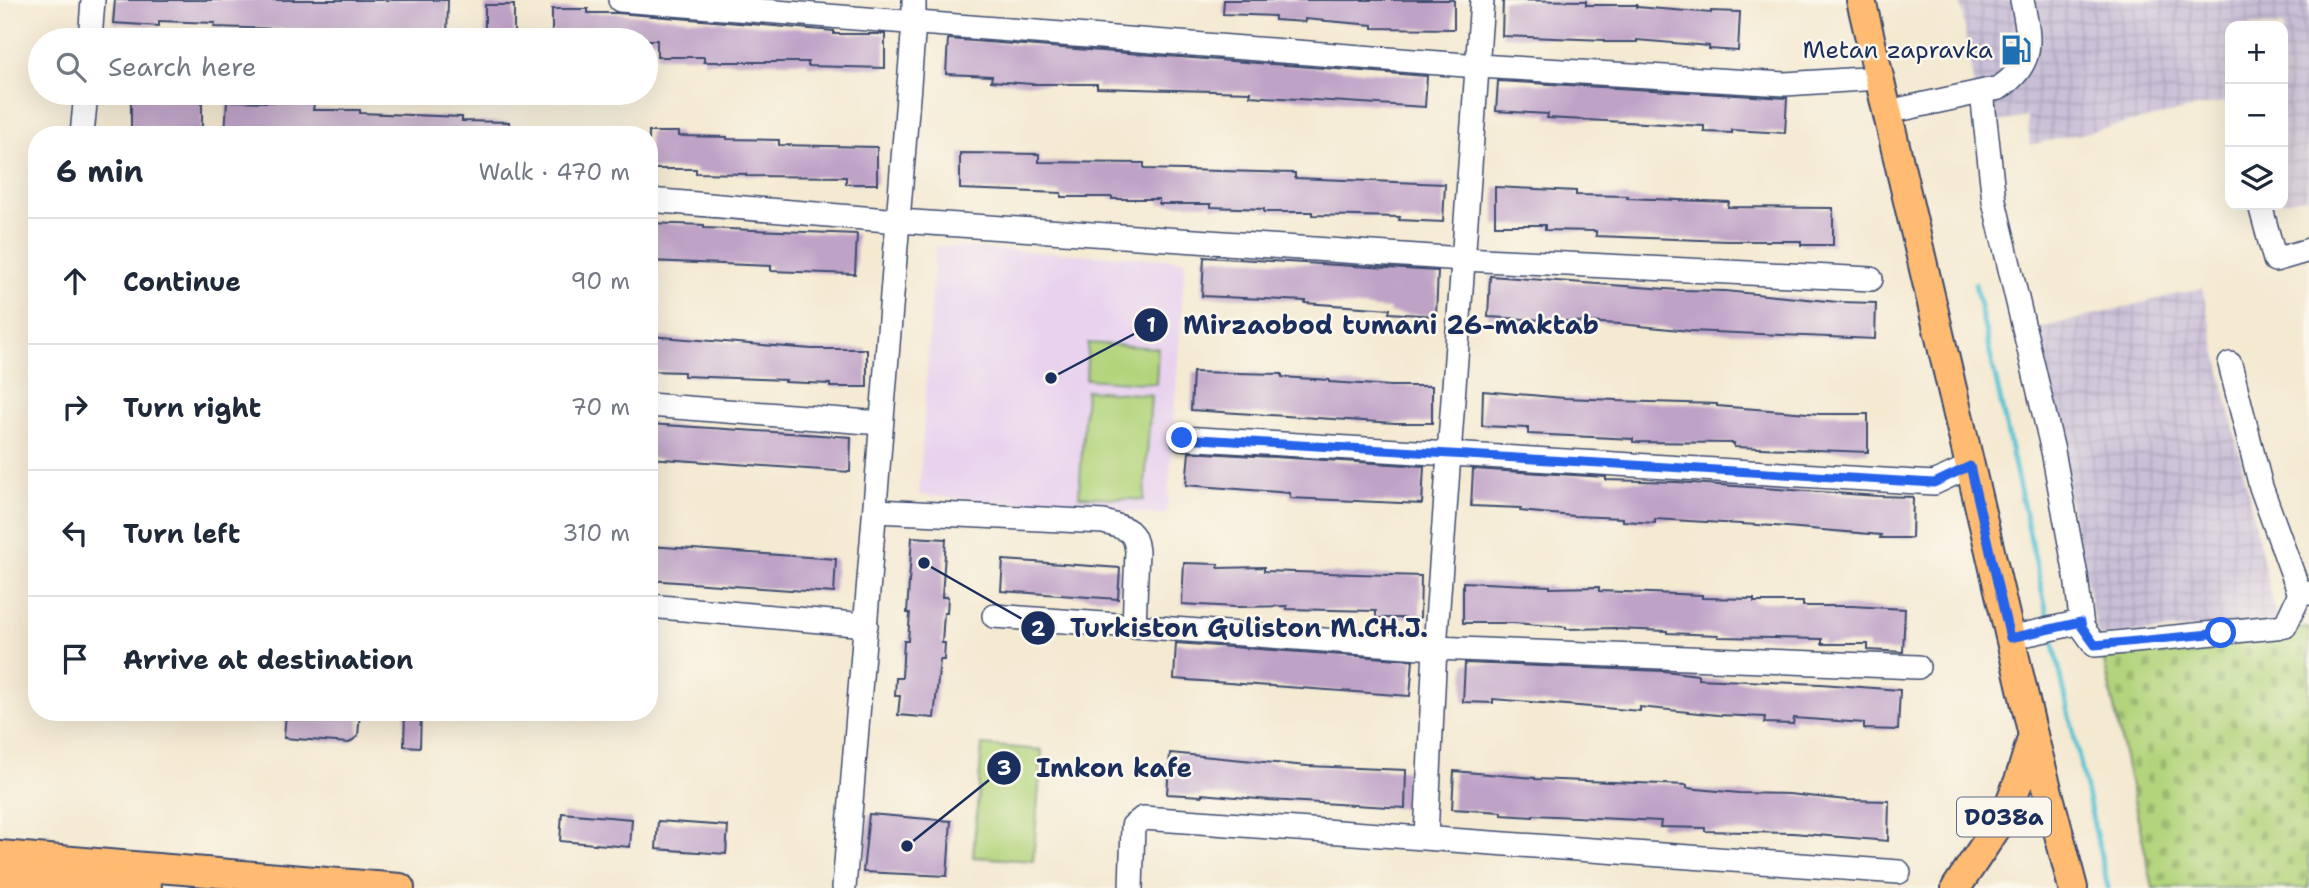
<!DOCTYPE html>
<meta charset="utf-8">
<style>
body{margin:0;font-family:"Shantell Sans",sans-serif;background:#f2f2f3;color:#1f2937}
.controls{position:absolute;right:21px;top:21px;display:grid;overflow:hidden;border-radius:14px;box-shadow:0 7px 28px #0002}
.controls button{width:63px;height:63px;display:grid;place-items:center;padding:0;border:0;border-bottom:2px solid #e0e1e3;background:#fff;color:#1f2937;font:35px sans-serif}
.stop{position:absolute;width:21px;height:21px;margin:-16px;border:5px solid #2563eb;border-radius:50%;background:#fff}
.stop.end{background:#2563eb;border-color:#fff;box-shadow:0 2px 7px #0008}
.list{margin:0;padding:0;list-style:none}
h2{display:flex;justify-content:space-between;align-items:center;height:91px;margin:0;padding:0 28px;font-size:30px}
h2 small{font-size:23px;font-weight:400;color:#747a83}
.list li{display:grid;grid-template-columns:46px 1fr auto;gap:21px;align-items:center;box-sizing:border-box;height:126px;padding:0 28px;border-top:2px solid #e0e1e3}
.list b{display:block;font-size:26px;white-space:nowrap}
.list em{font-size:23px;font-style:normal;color:#747a83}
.icon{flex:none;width:38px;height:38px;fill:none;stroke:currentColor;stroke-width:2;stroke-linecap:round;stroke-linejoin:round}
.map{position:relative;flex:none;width:2309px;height:888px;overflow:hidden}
.search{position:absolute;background:#fff;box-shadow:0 7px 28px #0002;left:28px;top:28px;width:630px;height:77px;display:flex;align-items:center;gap:18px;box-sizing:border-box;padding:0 24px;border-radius:38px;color:#747a83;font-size:26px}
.panel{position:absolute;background:#fff;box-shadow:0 7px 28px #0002;left:28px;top:126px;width:630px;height:595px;border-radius:28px}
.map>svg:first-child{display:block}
.built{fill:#e8d2ee}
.industrial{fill:url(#industrial-grid)}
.grass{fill:#b3d47c;stroke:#67826d;stroke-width:2}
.cemetery{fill:url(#cemetery-stones);stroke:#67826d;stroke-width:2}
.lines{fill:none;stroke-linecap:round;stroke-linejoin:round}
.stream{stroke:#58c2d3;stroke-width:5}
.building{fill:#bfa3c7}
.minor-casing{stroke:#3c4b6f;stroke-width:26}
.major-casing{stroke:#3c4b6f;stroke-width:32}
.minor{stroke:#fff;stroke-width:23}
.major{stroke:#febb71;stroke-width:28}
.route{stroke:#2563eb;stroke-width:9}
.labels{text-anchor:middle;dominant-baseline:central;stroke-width:5;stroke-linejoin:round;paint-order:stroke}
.shield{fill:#fbf7ec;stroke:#5e6b89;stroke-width:2}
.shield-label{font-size:23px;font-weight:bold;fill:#1b2f5e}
.poi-label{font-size:24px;fill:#1b2f5e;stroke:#fbf7ec;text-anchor:end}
.leader{fill:none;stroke:#1b2f5e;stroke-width:2.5}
.callout-dot{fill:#1b2f5e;stroke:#fbf7ec;stroke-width:2.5}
.mark-label{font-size:21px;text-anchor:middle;font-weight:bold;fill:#fff}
.callout-label{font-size:26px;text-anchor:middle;font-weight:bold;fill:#1b2f5e;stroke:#fbf7ec;stroke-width:5;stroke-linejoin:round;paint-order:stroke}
</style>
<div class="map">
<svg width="2309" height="888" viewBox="0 0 2309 888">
<defs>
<pattern id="industrial-grid" width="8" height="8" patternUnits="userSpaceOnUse" patternTransform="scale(1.75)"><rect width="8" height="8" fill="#c9bfd7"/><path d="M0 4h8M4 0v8" fill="none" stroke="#aca4bb"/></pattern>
<pattern id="cemetery-stones" width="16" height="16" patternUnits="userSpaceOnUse" patternTransform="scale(1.75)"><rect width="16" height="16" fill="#b3d47c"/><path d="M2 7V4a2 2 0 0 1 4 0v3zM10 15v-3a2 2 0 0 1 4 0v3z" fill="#99b66e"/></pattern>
</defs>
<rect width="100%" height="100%" fill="#fbf7ec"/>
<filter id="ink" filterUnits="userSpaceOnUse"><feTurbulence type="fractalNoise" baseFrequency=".0143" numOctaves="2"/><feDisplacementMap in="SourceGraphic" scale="14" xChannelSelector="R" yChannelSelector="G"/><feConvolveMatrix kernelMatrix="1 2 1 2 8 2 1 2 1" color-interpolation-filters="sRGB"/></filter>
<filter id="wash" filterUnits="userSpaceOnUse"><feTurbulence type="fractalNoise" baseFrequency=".00686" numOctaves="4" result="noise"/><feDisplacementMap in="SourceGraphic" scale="28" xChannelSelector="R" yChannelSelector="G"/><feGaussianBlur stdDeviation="1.57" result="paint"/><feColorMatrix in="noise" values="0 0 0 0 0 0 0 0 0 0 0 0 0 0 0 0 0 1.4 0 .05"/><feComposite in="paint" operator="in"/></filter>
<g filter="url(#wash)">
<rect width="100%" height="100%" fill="#f4e9d1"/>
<polygon class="built" points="935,246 1185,260 1167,515 919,495"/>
<g class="industrial">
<polygon points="1960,0 2309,0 2309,197 2283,202 2283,26 2230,26 2230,100 2030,145 2027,117 1980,125"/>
<polygon points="2202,288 2277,621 2098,636 2033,330"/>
</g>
<g class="grass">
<polygon points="1088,343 1158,348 1156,384 1086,379"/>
<polygon points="1086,390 1151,395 1144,500 1079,496"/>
<polygon points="982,745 1042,750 1033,861 973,857"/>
</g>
<polygon class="cemetery" points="2309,628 2309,888 2153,888 2102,652"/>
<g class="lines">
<g class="stream">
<polyline points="1975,284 2049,623"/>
<polyline points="2052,636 2108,888"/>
</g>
</g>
<g id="blocks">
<g class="building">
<polygon points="115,0 448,0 447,40 405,40 314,33 314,30 214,27 215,23 159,21 159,26 113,23"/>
<polygon points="1224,0 1454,0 1454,29 1373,28 1373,25 1305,19 1305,22 1275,20 1275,16 1223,14"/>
<polygon points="1503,0 1586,1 1586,5 1637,5 1637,7 1711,13 1711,11 1740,12 1738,51 1709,49 1709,46 1637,40 1637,42 1604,42 1604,40 1502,36"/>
<rect x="485" y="5" width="29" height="35"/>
<polygon points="552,9 588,9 588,13 617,13 834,31 834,34 885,34 885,68 808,66 808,62 704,62 704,57 657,57 657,40 552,40"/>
<polygon points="948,39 1427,76 1425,107 1250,96 1251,92 1097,88 1097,84 1032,84 991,81 992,76 946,74"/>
<polygon points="1498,81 1787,98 1785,133 1732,130 1732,133 1704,132 1704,126 1547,118 1548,114 1496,111"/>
<polygon points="131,96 202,97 202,134 131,135"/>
<polygon points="227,101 314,103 313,110 360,110 360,113 462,117 462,121 509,122 509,135 225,135"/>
<polygon points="649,132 679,132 679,136 727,137 727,139 779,140 779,145 877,147 877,184 846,184 846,177 746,176 746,174 696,173 696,169 649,169"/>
<polygon points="960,153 1039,154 1039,162 1144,163 1144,169 1295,173 1295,178 1445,184 1443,222 1399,220 1400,217 1312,215 1312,212 1264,212 1264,209 1211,207 1211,204 1159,204 1159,199 1112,199 1112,197 1061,197 1061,193 960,189"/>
<polygon points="1495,187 1576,191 1576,195 1628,196 1627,198 1729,202 1728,207 1833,208 1833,245 1801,245 1801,241 1727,241 1596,236 1596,231 1545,230 1545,225 1495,225"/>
<polygon points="649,223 704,225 704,228 857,234 855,274 771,271 771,266 649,261"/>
<polygon points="1204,257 1438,271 1436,316 1389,313 1390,309 1305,303 1306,301 1202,296"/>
<polygon points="1490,276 1679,290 1725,291 1838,302 1876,303 1875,339 1690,331 1620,324 1488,317"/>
<polygon points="649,336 812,349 867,349 867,387 830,387 830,384 785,382 786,380 684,376 684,372 649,371"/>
<polygon points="1193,372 1282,374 1282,377 1329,380 1329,382 1391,386 1432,386 1432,423 1395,423 1191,410"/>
<polygon points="1483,391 1564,398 1617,400 1617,401 1717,404 1717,406 1820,414 1868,414 1868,452 1734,447 1734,443 1633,442 1633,439 1528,434 1528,428 1482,426"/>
<polygon points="649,424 851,437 850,472 649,458"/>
<polygon points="1189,452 1424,466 1422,504 1290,498 1290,493 1186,485"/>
<polygon points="1473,469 1606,477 1606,480 1677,482 1878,496 1913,497 1912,538 1880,538 1881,535 1775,526 1655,519 1655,523 1623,521 1623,518 1574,516 1520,511 1521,508 1471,506"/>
<polygon points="912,537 946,539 942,597 948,597 947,613 944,613 942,643 945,643 944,660 940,660 934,718 898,715 900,696 895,696 896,678 902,678 904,641 908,641 910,613 907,613"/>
<polygon points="649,546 836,559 834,593 649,580"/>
<polygon points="1003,560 1120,568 1118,599 1001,591"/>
<polygon points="1184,563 1218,564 1218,568 1264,567 1264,571 1421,576 1420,618 1376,618 1376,611 1287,609 1287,606 1236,607 1182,604"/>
<polygon points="1463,582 1550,586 1550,588 1599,587 1599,591 1702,595 1702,598 1754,599 1754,602 1803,602 1803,606 1852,606 1905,609 1903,652 1868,650 1868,644 1822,644 1822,639 1718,637 1718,635 1667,633 1667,631 1616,629 1616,628 1566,629 1566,627 1513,623 1463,623"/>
<polygon points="1176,643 1413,660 1410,696 1174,679"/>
<polygon points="1465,663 1664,671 1698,675 1698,679 1821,684 1900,690 1898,730 1864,729 1864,723 1794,718 1793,724 1764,723 1765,717 1718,715 1640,707 1640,711 1493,699 1493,703 1463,702"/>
<polygon points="286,712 360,712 358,736 349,743 284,738"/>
<polygon points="405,712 421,712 420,747 404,746"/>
<polygon points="1170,753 1307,766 1406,770 1405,808 1269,800 1202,794 1202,796 1167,794"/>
<polygon points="1454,771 1535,778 1535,779 1687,785 1687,788 1739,793 1789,794 1847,800 1889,801 1888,841 1793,833 1705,831 1705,828 1660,827 1661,821 1533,815 1533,817 1502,815 1502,812 1452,809"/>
<polygon points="562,813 632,819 630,847 560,841"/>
<polygon points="869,814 951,821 947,876 863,872"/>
<polygon points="658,821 728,826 726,854 656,849"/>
</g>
</g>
</g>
<g filter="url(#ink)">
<use href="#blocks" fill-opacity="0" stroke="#3c4b6f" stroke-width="2"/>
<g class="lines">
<g class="minor-casing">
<g id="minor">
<polyline points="620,0 1478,66 1785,84 1879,78"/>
<polyline points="90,40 93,0"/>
<polyline points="1982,93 1994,201 2053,451 2076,576 2082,627 2095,645 2285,626 2300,594 2309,593"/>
<path d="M1888 112 1999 88C2036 63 2030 40 2022 0"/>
<polyline points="82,135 86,93"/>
<polyline points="649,200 899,221 1463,259 1871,279"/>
<polyline points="2260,205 2275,260 2309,250"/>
<polyline points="2230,364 2261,487 2300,594"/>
<polyline points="649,405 881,423"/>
<polyline points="1182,438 1934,483 1970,466"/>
<path d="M876 511 1104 522C1124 528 1135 528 1137 551L1134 626"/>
<polyline points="649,606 866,625"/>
<polyline points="994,616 1435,648 1918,667"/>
<polyline points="2010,638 2081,622"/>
<polyline points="1426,837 1435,648 1482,0"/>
<path d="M844 888C868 600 892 312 914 23V0"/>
<polyline points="1131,888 1133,826 1143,818 1899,872"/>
</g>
</g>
<g class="major-casing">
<g id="major">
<polyline points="1861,0 2033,735 2073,888"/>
<polyline points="0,855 400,888"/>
<polyline points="0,876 147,888"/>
<polyline points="1956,888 2005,815 2020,778 2033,735"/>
</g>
</g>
<use href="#minor" class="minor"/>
<use href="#major" class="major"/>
</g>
</g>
<g class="lines" filter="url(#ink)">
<polyline class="route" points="1182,438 1934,483 1970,466 2010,638 2081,622 2082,627 2095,645 2221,633"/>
</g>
<defs>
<g id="fuel-bare" transform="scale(2.415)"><path d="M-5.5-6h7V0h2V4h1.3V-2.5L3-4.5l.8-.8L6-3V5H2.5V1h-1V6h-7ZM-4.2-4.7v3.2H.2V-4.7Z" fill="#1f6fb2" stroke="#fbf7ec" stroke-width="2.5" paint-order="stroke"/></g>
</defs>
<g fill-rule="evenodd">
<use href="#fuel-bare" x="2016" y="50"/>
</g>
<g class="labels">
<rect class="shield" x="1957" y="797.5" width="94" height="39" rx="5"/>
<g class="shield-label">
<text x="2004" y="817">D038a</text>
</g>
<g class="poi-label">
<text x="1993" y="50">Metan zapravka</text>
</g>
</g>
<path class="leader" d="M1051 378L1151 325M924 563L1038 628M907 846L1004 768"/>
<g class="callout-dot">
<circle cx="1051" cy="378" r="7"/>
<circle cx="924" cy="563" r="7"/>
<circle cx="907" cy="846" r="7"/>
<circle cx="1151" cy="325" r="18"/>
<circle cx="1038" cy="628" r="18"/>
<circle cx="1004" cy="768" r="18"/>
</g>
<g class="mark-label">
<text x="1151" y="332">1</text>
<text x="1038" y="636">2</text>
<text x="1004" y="775">3</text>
</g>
<g class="callout-label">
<text x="1391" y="334">Mirzaobod tumani 26-maktab</text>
<text x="1249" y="637">Turkiston Guliston M.CH.J.</text>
<text x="1114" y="777">Imkon kafe</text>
</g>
</svg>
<div class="controls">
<button>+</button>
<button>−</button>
<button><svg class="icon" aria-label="layers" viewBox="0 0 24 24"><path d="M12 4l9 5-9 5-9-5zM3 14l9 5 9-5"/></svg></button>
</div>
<div class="stop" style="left:2221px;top:633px"></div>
<div class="stop end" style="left:1182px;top:438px"></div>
<div class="search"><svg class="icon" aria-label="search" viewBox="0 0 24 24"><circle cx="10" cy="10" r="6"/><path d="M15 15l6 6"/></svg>Search here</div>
<section class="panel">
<h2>6 min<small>Walk · 470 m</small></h2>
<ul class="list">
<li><svg class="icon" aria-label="ahead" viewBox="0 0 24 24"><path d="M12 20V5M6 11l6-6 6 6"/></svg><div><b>Continue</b></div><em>90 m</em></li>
<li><svg class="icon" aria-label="right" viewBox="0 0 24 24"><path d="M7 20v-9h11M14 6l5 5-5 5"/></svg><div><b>Turn right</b></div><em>70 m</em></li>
<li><svg class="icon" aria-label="left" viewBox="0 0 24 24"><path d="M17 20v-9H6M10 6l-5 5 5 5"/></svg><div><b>Turn left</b></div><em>310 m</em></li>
<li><svg class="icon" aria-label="arrive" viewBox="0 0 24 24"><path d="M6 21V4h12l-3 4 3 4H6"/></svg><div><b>Arrive at destination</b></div></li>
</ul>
</section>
</div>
